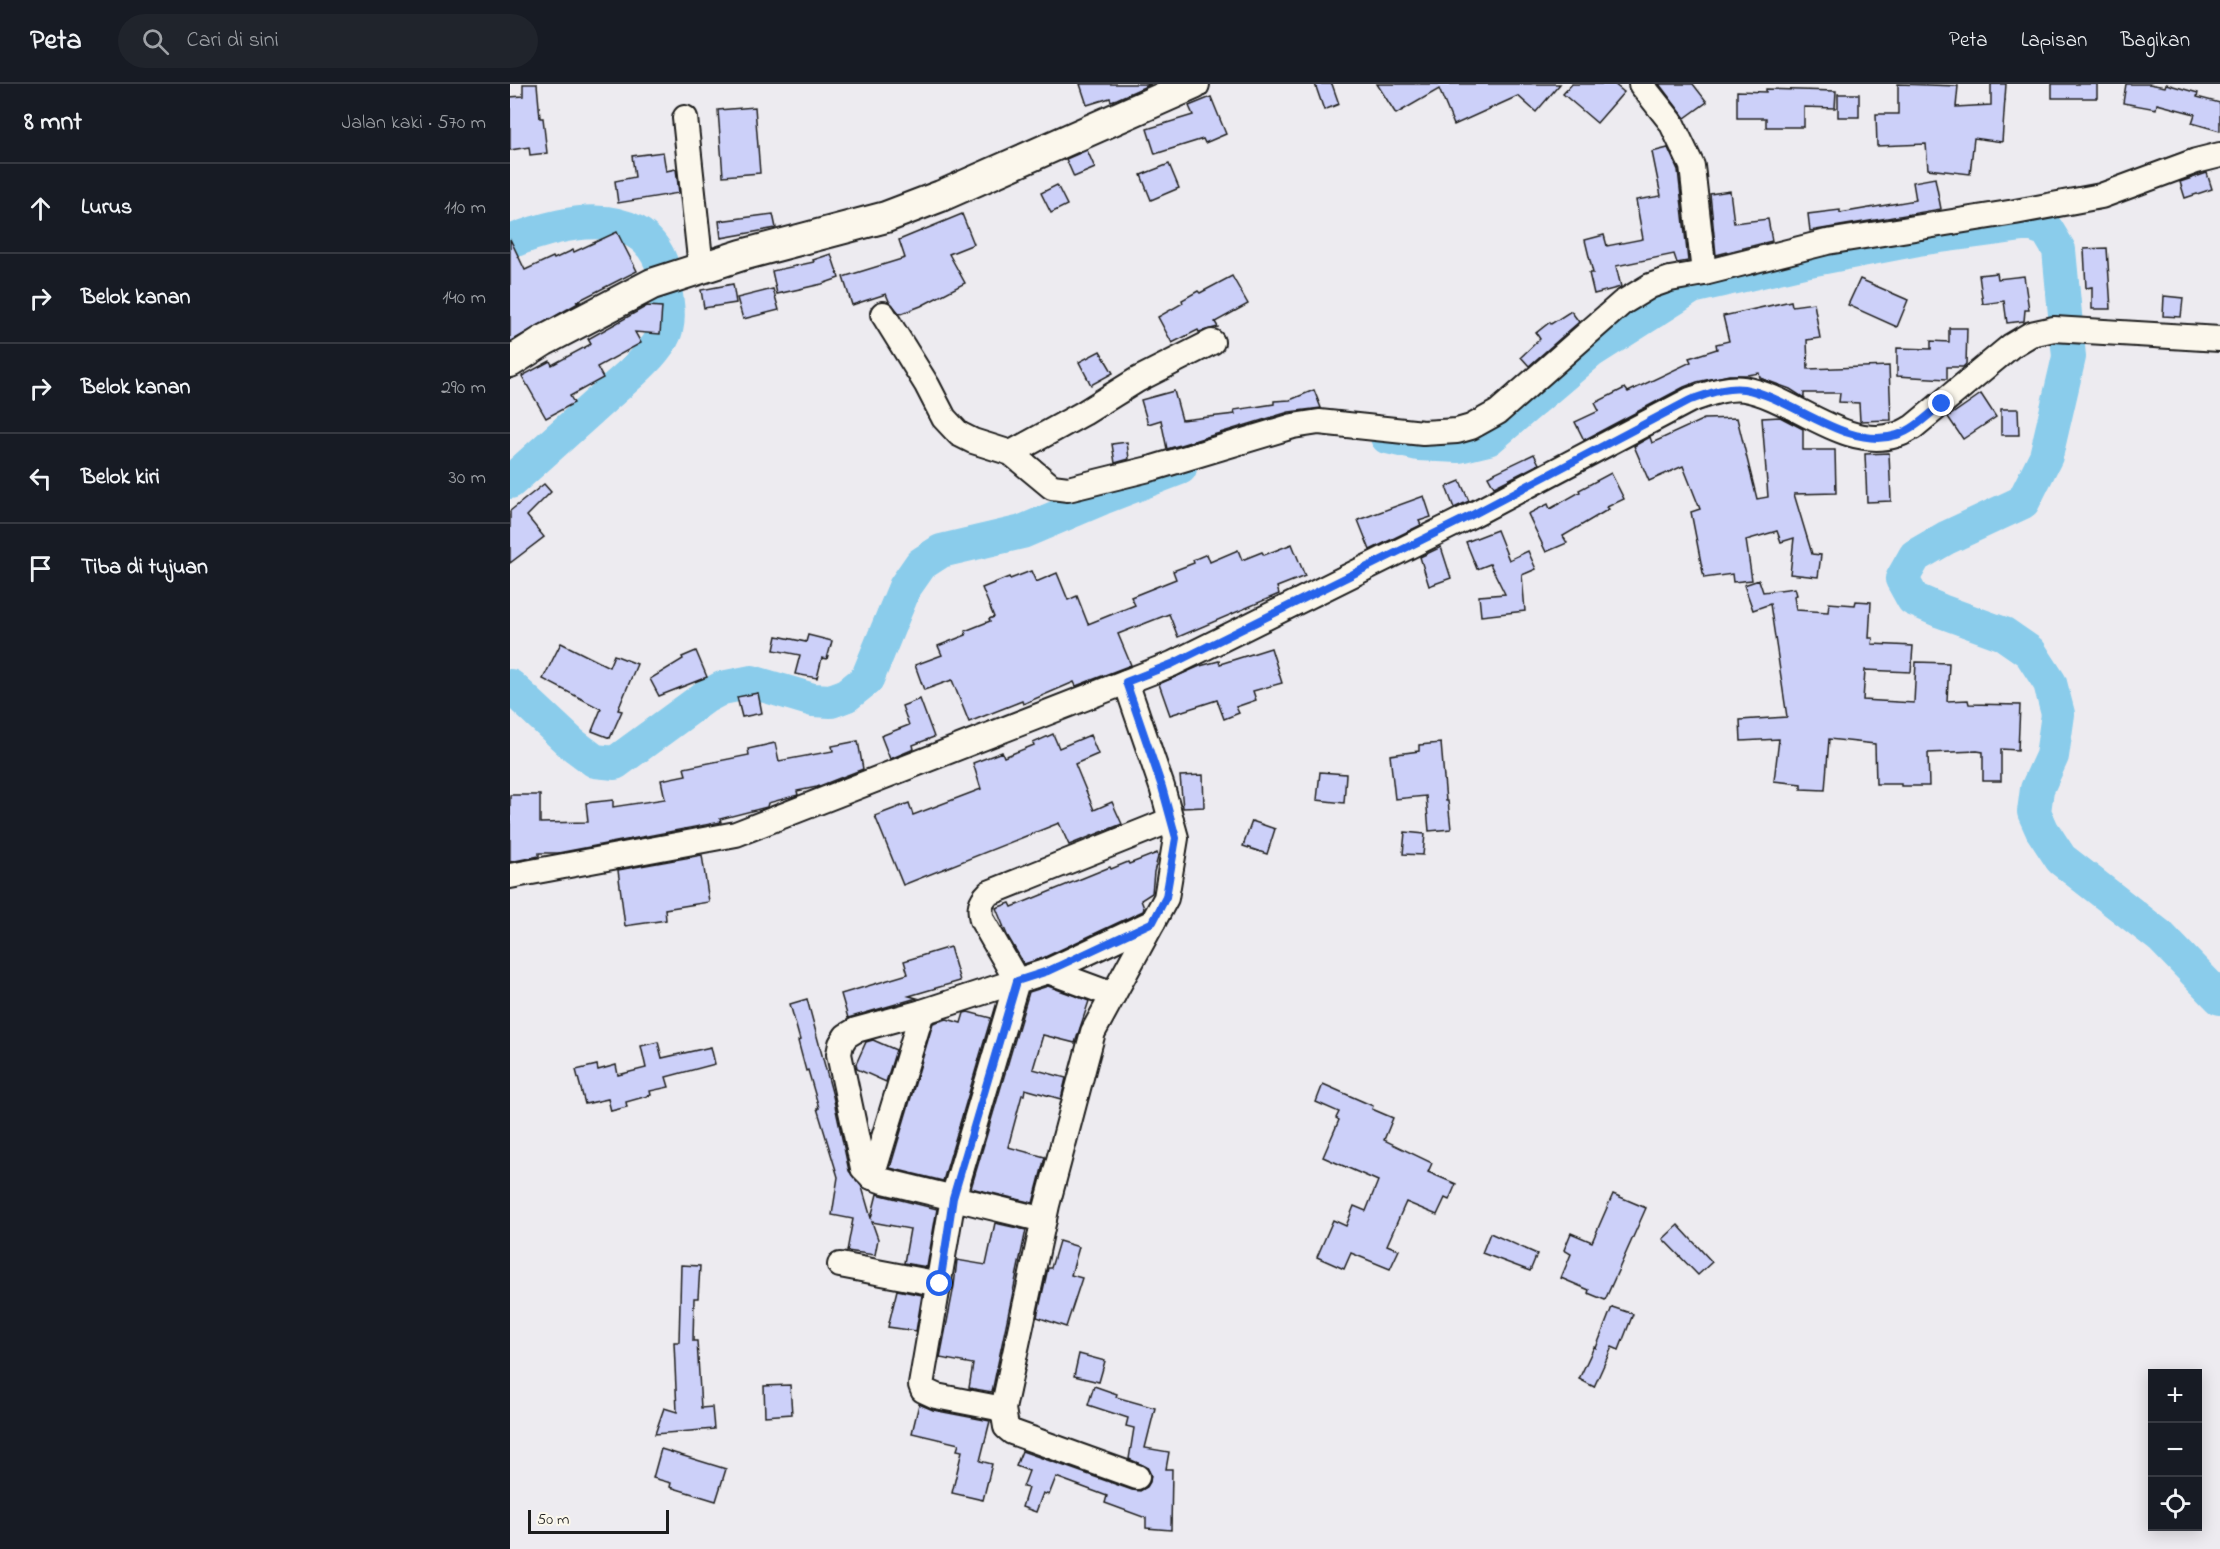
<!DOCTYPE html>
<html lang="id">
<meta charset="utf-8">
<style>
body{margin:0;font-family:"Indie Flower",sans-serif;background:#20242c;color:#f1f3f6}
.controls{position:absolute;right:18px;bottom:18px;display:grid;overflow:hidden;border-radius:0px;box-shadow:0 3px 15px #0003}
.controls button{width:54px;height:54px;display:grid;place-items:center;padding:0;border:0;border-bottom:2px solid #363941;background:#171b24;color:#f1f3f6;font:30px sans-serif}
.scale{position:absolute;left:18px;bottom:15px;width:141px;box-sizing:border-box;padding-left:6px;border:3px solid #1c1c1c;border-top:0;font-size:16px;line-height:21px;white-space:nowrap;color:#1c1c1c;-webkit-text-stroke:4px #fbf7ec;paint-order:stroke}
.stop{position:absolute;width:18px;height:18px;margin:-14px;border:4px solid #2563eb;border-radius:50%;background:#fff}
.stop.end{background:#2563eb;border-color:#fff;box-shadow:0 2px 6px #0008}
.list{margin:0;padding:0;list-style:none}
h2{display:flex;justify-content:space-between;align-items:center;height:78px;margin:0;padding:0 24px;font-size:26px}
h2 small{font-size:20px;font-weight:400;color:#9ea1a6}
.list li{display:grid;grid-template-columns:39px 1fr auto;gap:18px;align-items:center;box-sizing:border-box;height:90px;padding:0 24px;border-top:2px solid #363941}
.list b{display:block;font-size:22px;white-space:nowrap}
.list em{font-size:20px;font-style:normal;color:#9ea1a6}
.icon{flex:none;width:33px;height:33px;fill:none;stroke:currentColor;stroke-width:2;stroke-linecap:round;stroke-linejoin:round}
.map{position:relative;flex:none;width:1710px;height:1465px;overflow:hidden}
header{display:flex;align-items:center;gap:36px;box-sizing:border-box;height:84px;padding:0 30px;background:#171b24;border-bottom:2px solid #363941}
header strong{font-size:28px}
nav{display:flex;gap:33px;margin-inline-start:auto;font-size:21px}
.search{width:420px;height:54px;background:#20242c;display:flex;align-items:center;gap:15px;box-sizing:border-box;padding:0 21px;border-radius:33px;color:#9ea1a6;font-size:22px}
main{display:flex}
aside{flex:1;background:#171b24}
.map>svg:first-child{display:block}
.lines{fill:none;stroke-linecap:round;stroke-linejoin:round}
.river{stroke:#8acceb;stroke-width:34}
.building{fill:#ccd0f9;stroke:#1c1c1c;stroke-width:1.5}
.minor-casing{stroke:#1c1c1c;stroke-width:28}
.major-casing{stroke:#1c1c1c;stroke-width:34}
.minor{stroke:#fbf7ec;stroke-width:24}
.major{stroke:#fbf7ec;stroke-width:30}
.route{stroke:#2563eb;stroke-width:8}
</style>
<header>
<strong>Peta</strong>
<div class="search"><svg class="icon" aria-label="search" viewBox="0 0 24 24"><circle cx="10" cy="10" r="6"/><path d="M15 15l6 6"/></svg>Cari di sini</div>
<nav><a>Peta</a><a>Lapisan</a><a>Bagikan</a></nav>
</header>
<main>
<aside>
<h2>8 mnt<small>Jalan kaki · 570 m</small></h2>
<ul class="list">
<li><svg class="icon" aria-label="ahead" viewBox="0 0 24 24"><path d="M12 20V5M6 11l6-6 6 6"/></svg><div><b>Lurus</b></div><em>110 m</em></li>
<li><svg class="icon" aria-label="right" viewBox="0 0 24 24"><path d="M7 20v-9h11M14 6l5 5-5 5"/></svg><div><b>Belok kanan</b></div><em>140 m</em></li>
<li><svg class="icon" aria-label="right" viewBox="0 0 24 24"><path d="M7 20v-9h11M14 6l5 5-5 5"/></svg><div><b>Belok kanan</b></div><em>290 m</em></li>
<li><svg class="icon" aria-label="left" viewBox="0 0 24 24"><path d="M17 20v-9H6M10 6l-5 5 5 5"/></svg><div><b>Belok kiri</b></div><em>30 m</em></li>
<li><svg class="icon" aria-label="arrive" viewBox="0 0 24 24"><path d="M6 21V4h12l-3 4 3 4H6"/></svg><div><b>Tiba di tujuan</b></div></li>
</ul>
</aside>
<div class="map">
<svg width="1710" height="1465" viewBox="0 0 1710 1465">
<rect width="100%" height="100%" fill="#edebf0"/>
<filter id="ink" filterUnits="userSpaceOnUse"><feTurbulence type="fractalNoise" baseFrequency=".0167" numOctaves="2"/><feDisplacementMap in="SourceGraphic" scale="12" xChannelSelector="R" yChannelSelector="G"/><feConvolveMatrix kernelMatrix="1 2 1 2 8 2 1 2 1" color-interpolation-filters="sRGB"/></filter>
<g filter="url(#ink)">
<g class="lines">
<g class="river">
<path d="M0 158C48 139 129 117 152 181 155 188 155 196 155 204 157 218 161 240 153 253 140 275 118 292 99 309 66 339 33 368 0 398"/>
<polyline points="877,353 908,360 949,362 978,355 1080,268 1182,203 1294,177 1408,155 1520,140 1537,146 1549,166 1559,273 1536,372 1513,418 1436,454 1405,472 1392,495 1403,515 1431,527 1494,550 1520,568 1540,599 1548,630 1542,672 1527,705 1524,728 1532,746 1551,775 1651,853 1710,914"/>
<polyline points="0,602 61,659 85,677 105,679 195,613 212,604 242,598 303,616 321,617 337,611 357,595 395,503 411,480 431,467 512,448 592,414 670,384"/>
</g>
</g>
<g class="building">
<polygon points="13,0 27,0 30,34 33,34 37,69 20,71 19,63 0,66 0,13 13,12"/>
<polygon points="570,0 641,0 607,15 601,17 600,14 577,21"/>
<polygon points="805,0 822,0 829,20 814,26"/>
<polygon points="867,0 1050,0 1026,28 1008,12 944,41 929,5 886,30"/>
<polygon points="1062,0 1104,0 1114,8 1087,39 1053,10"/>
<polygon points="1149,0 1183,0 1197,18 1175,34"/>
<polygon points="1388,0 1448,2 1446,23 1481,21 1481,0 1496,0 1492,58 1464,54 1460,90 1418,85 1416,60 1367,62 1366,30 1388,30"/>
<rect x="1542" y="0" width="45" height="14"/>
<polygon points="1616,0 1639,0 1655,3 1656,0 1688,9 1687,13 1710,19 1710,47 1682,39 1685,30 1647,20 1646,25 1613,19"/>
<polygon points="1256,5 1326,7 1325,24 1294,23 1294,43 1256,43 1256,34 1227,34 1227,7 1256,8"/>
<rect x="1328" y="10" width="21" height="23"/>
<polygon points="701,13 716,50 695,59 693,55 645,70 637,45 683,31 679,22"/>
<polygon points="245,23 250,89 213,92 208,26"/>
<polygon points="1158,64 1168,86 1178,177 1167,179 1164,170 1106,182 1111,203 1084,210 1079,189 1083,189 1075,156 1094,151 1097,162 1133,155 1126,116 1151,112 1142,68"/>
<polygon points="577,66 585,84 564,93 556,75"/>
<polygon points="153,68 156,87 166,85 169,109 108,119 105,97 125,93 122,72"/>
<polygon points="659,80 669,104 641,116 631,91"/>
<polygon points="1697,89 1702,105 1675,114 1670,98"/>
<polygon points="1425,94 1431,125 1300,147 1298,130 1330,126 1330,129 1406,116 1403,98"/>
<polygon points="547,101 557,121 541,129 531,109"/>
<polygon points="1220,107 1224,139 1258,135 1262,157 1206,171 1200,110"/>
<polygon points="263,130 266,144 211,154 209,137"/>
<polygon points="452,130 464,160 439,170 455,199 411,222 390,230 379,217 376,210 342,221 333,193 395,174 389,156"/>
<polygon points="107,148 127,187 66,218 70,218 0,258 0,155 15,186 43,173 44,175 63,166 64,168"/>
<polygon points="1597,164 1601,225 1582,225 1582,203 1576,204 1574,165"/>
<polygon points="321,170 329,194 312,200 267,210 262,187 304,178 303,176"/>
<polygon points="1487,189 1488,195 1514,192 1519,226 1515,226 1514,237 1497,239 1494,217 1473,220 1469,191"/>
<polygon points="722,192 738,220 705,238 708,243 689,248 688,246 662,259 648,233 673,219 672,216 688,207 690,209"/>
<polygon points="1350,195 1398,216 1387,243 1338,221"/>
<polygon points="223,200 226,219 194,224 191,206"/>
<polygon points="263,205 269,226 233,235 227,214"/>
<polygon points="1654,212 1673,214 1671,233 1653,232"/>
<polygon points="1281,217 1282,222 1304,219 1310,254 1297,256 1298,285 1379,282 1381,336 1350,337 1349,319 1329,318 1330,309 1294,309 1294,314 1280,305 1250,294 1249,289 1238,291 1219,291 1187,298 1174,303 1074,356 1065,338 1089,327 1085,319 1115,304 1118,308 1181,278 1179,274 1207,265 1206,260 1219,257 1213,232"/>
<polygon points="137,222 152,223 150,250 125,248 131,259 87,283 93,294 60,312 64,319 36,334 12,292 40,277 42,281 81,260 78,255"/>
<polygon points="1061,227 1069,238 1019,282 1011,273 1030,255 1026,249 1040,238 1041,240"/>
<polygon points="1439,244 1457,244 1456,280 1453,283 1437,283 1437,295 1387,292 1387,264 1421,265 1421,257 1439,258"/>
<polygon points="590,267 603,289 581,301 569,278"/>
<polygon points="804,306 811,324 779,328 657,365 651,336 638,340 631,316 664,307 672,336 725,330 724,326 764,320 764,317 780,316"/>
<polygon points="1471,310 1486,333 1453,355 1438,333"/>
<polygon points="1491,325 1508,325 1509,351 1491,351"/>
<polygon points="1270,333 1293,345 1293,366 1325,366 1326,409 1284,410 1302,470 1311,471 1308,493 1280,490 1284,454 1271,458 1267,447 1236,456 1242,496 1223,498 1222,490 1194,494 1181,428 1190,425 1173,382 1139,397 1124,362 1140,353 1142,359 1194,335 1227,334 1247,415 1258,413 1252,334"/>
<polygon points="617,358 619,375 605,379 602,360"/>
<polygon points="1379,369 1381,417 1357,418 1355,370"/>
<polygon points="1024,370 1029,380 984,403 978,392"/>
<polygon points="1101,389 1114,415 1097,423 1099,425 1053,452 1057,459 1036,468 1018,430 1038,420 1040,425 1070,408 1069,406"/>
<polygon points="950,397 959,417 944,424 936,403"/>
<polygon points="34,400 41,408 17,432 34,453 0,479 0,427"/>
<polygon points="914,412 921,433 909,437 911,441 860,466 848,436"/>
<polygon points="987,446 999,476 1018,467 1026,485 1012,491 1015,527 971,532 969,512 995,510 980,480 967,485 956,458"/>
<polygon points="782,460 795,492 767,503 769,510 668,553 659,530 608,550 621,581 566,602 564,598 513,620 512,617 459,638 442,596 414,606 405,581 432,571 428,562 456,551 455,547 480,537 479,535 484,533 472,504 499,493 500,495 521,487 526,498 547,489 558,516 567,512 578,540 625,521 621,513 666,495 663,487 684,479 683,476 697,470 700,478 728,466 732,476 752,468 754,471"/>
<polygon points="931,463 941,494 919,502 910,473"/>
<polygon points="1249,496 1253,508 1285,504 1287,511 1284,512 1286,526 1318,528 1319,519 1345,521 1346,517 1361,518 1359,554 1363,554 1362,560 1403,562 1401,588 1355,586 1353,616 1404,619 1406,578 1439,579 1437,617 1458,616 1459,620 1510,621 1508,666 1491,665 1491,697 1473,697 1473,668 1467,667 1418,669 1419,702 1391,702 1391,700 1366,700 1365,660 1319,655 1315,706 1291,705 1291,700 1264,697 1269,655 1231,657 1230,636 1277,633 1260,520 1243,526 1234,501"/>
<polygon points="298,551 322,557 317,575 312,574 307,594 285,590 290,571 264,566 267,552 296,558"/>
<polygon points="51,559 99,583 104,571 127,580 108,626 112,627 100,654 82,647 91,625 33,595"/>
<polygon points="761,564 772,599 743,607 746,616 726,623 729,629 714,635 707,616 660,631 649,600 690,582 709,577 710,580"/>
<polygon points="186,567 197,593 149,612 140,595 173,575 172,573"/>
<polygon points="248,609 252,629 232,633 227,613"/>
<polygon points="410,615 424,653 403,661 404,665 380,675 371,652 399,641 392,622"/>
<polygon points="543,650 549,664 580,651 588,670 565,680 584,726 602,718 612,740 559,761 549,739 393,801 365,732 399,719 403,731 471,705 463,679 492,668 494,673 524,661 523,659"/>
<polygon points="348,657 353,685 307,703 287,707 288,711 258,719 257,723 210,735 211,738 48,769 29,769 29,772 0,778 0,711 30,711 30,739 78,738 76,719 103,716 103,723 155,715 151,696 176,691 174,684 239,671 238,665 265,659 269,677 323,667 322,662"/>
<polygon points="931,659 936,717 938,717 941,745 919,747 916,712 885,715 880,671 909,667 909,661"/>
<polygon points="810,688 836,690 834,719 807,716"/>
<polygon points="693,691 694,723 673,724 670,692"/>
<polygon points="742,737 765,745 757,770 733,762"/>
<polygon points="895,748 915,750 913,771 893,770"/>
<polygon points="647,769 648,773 644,788 642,809 631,816 634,824 633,827 533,874 514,880 497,851 486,824 500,819 502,823 600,783 601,785 618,778 619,780"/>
<polygon points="192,771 199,818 155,825 156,836 115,842 108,786"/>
<polygon points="440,863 450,897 399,912 407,914 338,934 331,910 398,890 394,877"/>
<polygon points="538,902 579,917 565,959 533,951 523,985 556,994 551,1015 515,1005 514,1011 512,1011 498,1063 535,1073 523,1119 461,1104 519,908"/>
<polygon points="297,915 323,1012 339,1087 352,1103 361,1134 367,1110 427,1125 417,1183 394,1179 400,1145 362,1138 368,1155 365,1171 337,1167 343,1135 322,1131 328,1093 307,1024 309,1024 298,986 296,987 288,957 290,956 280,920"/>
<polygon points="458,928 481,934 433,1097 380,1084 423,939 437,935 451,939 454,929"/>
<polygon points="363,956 386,966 376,998 347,985 346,980 356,958"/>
<polygon points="148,958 152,974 201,963 205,980 156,993 159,1003 140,1007 141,1011 116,1018 117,1023 101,1027 98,1015 75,1020 66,986 87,981 88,986 106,981 108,991 136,984 131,962"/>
<polygon points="813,1000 863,1022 862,1025 883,1034 874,1056 922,1079 918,1088 946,1100 939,1116 935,1114 927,1131 896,1118 877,1161 889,1166 880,1185 841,1169 834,1185 807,1173 823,1136 836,1142 844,1122 856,1127 868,1097 813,1073 829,1036 826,1034 829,1028 806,1018"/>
<polygon points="1103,1110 1136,1124 1095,1216 1078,1209 1079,1206 1051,1194 1061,1170 1054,1166 1061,1149 1082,1158"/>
<polygon points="485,1139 516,1146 482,1308 459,1304 463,1280 430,1274 444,1202 447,1176 476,1181"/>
<polygon points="1168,1141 1202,1178 1188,1191 1153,1155"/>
<polygon points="980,1149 1027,1170 1020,1187 972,1169"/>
<polygon points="549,1157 569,1163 561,1191 572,1194 556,1243 527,1233 538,1184 541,1184"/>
<polygon points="171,1181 190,1182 188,1214 184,1214 183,1257 187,1257 191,1324 202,1323 204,1345 145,1350 154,1324 167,1328 164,1258 169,1258"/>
<polygon points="387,1206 412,1211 406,1247 378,1243"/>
<polygon points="1102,1223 1123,1230 1109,1266 1102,1263 1084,1303 1069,1295 1084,1263 1086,1264"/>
<polygon points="569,1270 595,1277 589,1298 564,1292"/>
<polygon points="280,1301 282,1330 255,1332 254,1302"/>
<polygon points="584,1302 607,1310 606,1313 645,1324 635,1364 659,1368 656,1385 662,1385 661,1446 636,1444 636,1434 595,1419 597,1412 546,1393 539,1411 533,1409 526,1428 512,1423 518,1404 513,1403 519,1387 506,1382 512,1367 622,1406 630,1407 637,1403 640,1398 641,1391 637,1383 619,1375 624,1344 616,1342 618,1334 578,1321"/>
<polygon points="409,1320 423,1326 480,1337 470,1377 482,1380 473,1416 442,1409 452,1367 447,1366 449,1360 402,1349"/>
<polygon points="151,1365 216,1385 206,1417 160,1403 161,1399 143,1394"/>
</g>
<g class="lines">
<g class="minor-casing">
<g id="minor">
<polyline points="1131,0 1161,38 1182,82 1194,189"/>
<polyline points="175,34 191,184"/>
<polyline points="373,230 417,301 434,334 449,350 463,357 501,369 542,403 558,405 643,384 783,342 809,338 913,349 947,347 961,343 988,328 1112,219 1140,202 1160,195 1194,189 1317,158 1505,128 1591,112 1686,77 1710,71"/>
<polyline points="501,369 574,329 627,296 702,258"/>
<polyline points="616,598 652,703 666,754 656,814 583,948 537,1121 493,1325 496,1343 502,1348 627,1393"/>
<path d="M0 792 226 750 662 580 964 430 1180 316C1196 311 1216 302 1234 305 1283 313 1334 367 1386 351 1392 350 1398 346 1403 343L1501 262 1521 250 1544 245 1710 255"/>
<polyline points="538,887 603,911"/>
<polyline points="362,1093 412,928"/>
<path d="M534 1136 370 1096 362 1093 353 1084 329 970 331 960 336 952 346 946 412 928 507 897 472 836C469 824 470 818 479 809L661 736"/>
<polyline points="330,1181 430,1200"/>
<polyline points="493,1325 426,1312 413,1306 411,1301 443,1114 507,897 538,887 643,838"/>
</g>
</g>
<g class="major-casing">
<polyline id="major" points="0,278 33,257 142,200 232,171 376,133 431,112 684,0"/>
</g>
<use href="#minor" class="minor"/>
<use href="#major" class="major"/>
</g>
</g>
<g class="lines" filter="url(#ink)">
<path class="route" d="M430 1200 443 1114 507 897 538 887 643 838 656 813 666 754 652 703 616 598 662 580 964 430 1180 316C1196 311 1216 302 1234 305 1282 313 1336 367 1387 351 1404 346 1418 331 1432 320"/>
</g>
</svg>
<div class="controls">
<button>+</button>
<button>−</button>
<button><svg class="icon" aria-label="locate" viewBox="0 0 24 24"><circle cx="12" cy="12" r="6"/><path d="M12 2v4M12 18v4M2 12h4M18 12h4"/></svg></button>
</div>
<div class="scale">50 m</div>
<div class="stop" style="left:430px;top:1200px"></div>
<div class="stop end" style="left:1432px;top:320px"></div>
</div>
</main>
